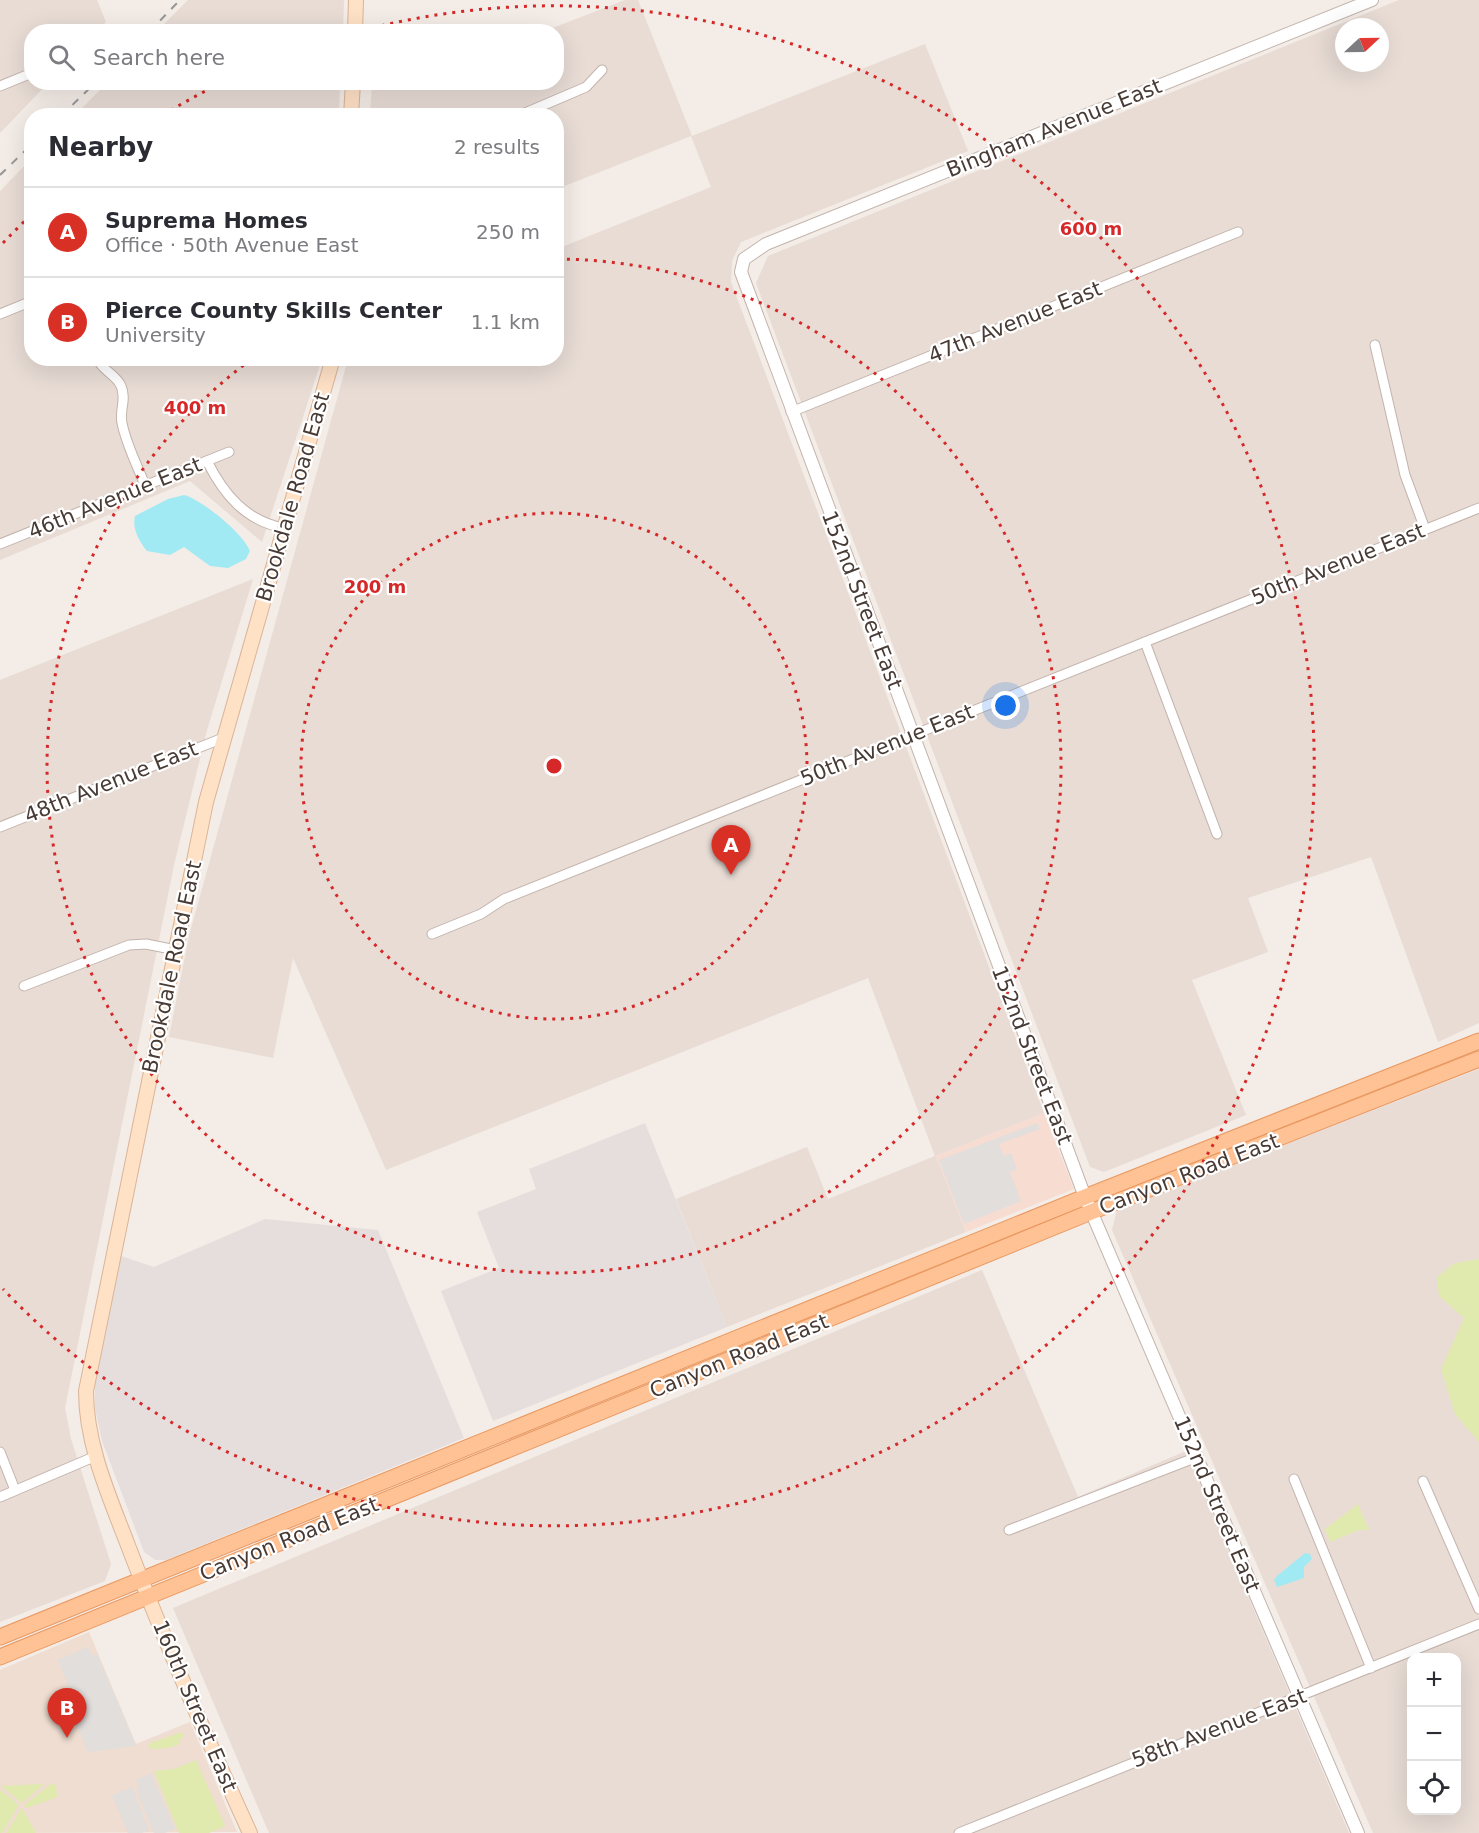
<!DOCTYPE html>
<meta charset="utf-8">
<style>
body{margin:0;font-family:"DejaVu Sans",sans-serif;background:#f7f7f7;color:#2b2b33}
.controls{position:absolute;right:18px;bottom:18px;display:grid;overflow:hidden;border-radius:12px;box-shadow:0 6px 24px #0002}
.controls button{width:54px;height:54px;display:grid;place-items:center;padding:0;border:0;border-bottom:2px solid #e1e1e2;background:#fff;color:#2b2b33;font:30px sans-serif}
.compass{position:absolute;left:1335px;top:18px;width:54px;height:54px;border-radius:50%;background:#fff;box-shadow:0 6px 24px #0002;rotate:68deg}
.you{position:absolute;left:1006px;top:706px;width:21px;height:21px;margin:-15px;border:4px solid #fff;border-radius:50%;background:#1a73e8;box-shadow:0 0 0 9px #1a73e833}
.badge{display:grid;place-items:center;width:39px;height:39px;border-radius:50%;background:#d93025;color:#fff;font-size:20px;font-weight:700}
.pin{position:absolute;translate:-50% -50px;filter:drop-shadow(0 2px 3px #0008)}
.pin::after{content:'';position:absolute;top:32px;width:21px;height:18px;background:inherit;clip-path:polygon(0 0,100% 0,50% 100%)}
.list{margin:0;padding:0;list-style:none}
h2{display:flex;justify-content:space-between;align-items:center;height:78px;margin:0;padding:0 24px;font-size:26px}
h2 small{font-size:20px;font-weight:400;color:#7c7c81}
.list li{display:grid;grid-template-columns:39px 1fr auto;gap:18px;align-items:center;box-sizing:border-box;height:90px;padding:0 24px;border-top:2px solid #e1e1e2}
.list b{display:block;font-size:22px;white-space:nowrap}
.list p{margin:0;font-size:20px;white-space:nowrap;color:#7c7c81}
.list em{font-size:20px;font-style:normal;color:#7c7c81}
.icon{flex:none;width:33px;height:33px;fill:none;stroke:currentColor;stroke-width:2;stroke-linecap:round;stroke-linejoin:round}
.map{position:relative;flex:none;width:1479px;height:1833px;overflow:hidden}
.search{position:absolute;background:#fff;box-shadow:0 6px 24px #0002;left:24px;top:24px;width:540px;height:66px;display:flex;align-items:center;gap:15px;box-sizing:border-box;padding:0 21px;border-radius:24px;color:#7c7c81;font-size:22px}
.panel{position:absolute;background:#fff;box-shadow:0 6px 24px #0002;left:24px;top:108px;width:540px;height:258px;border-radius:24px}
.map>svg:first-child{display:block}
.residential{fill:#e8dcd5;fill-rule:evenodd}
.commercial{fill:#f7dcd1}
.industrial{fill:#e6dedc}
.education{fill:#eeddd0}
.green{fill:#e1eaae}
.parking{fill:#e2dedc}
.water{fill:#a1eaf4}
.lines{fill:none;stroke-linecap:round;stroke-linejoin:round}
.minor-casing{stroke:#c3b4ac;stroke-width:11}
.tertiary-casing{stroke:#c3b4ac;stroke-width:14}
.secondary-casing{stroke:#d9b497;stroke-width:16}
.primary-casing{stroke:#e99860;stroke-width:17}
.minor{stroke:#fff;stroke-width:9}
.tertiary{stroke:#fff;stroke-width:12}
.secondary{stroke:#ffe1c6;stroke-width:14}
.primary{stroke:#ffc295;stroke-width:15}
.rail{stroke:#979797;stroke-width:2;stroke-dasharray:8 8;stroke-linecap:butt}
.ring{fill:none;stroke:#d62828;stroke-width:3;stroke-dasharray:3 6}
.labels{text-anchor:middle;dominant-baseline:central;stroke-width:4.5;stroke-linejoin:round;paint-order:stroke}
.street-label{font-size:21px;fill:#483b36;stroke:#fff}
.centre{fill:#d62828;stroke:#fff;stroke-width:3}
.ring-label{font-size:18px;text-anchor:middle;font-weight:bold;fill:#d62828;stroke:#fff;stroke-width:4.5;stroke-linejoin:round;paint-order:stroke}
</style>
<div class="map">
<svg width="1479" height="1833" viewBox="0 0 1479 1833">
<rect width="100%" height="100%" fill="#f4ece7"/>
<g class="residential">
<polygon points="0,0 97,0 106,22 97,31 32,32 32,82 48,83 0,133"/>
<polygon points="188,0 344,0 343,31 157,31"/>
<polygon points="625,0 638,0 692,136 925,44 968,151 741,242 732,261 731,282 1044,1113 936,1156 966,1232 727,1327 676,1199 807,1147 828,1199 935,1156 868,978 386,1170 293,958 273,1058 169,1037 189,936 348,359 556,358 557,249 711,187 691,136 557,189 556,116 370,115 372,83 556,82 556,32 545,31"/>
<path d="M1399 0H1479V1023L1438 1042 1371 857 1248 898 1268 952 1192 980 1246 1115 1104 1172 1090 1167 756 283 768 256ZM1344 27H1380V63H1344Z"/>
<polygon points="107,83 340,83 339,115 75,115"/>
<polygon points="31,159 32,358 322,359 262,542 190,481 0,560 0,191"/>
<polygon points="253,579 207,730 174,865 65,1408 71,1439 111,1564 105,1581 0,1622 0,680"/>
<path d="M1479 1069V1833H1373L1112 1230 1117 1210ZM1412 1658H1456V1810H1412Z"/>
<polygon points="982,1270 1078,1497 1186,1451 1349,1833 269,1833 173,1608"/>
</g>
<polygon class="commercial" points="1044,1113 1074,1189 966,1232 936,1156"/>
<g class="industrial">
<polygon points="645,1123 727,1327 493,1421 441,1291 499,1268 477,1212 536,1189 529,1169"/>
<polygon points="265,1219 378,1230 464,1438 166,1560 155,1560 144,1552 102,1441 95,1408 95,1379 121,1256 154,1267"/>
</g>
<polygon class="education" points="89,1632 136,1744 190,1722 237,1832 0,1833 0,1670"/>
<g class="green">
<polygon points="1479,1259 1479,1442 1455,1414 1441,1369 1464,1318 1439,1296 1437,1277 1455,1263"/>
<polygon points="1358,1504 1369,1530 1359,1530 1330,1542 1325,1529"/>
<polygon points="182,1732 184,1737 179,1739 180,1744 168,1748 150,1749 148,1744"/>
<polygon points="196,1760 225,1826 209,1833 179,1833 154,1771 174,1769"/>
<polygon points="44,1784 22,1803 1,1786"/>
<polygon points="51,1784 56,1784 57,1797 27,1808 24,1805"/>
<polygon points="0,1790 19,1805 2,1833 0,1833"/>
<polygon points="22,1808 36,1833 6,1833"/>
</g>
<g class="parking">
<polygon points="1037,1123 1040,1129 999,1144 1004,1156 1011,1153 1017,1170 1010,1172 1021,1201 964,1224 939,1160"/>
<polygon points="88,1647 92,1656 97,1654 136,1746 88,1752 64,1693 70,1690 58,1660"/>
<polygon points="151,1773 175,1829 165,1833 154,1833 136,1790 139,1788 136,1780"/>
<polygon points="132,1787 149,1830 142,1833 128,1833 112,1795"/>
</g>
<g class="water">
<path d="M184 495C202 500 243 533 250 551L246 559 228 568 210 566 184 547 170 555 147 551C139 541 132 529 135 516L168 499Z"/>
<polygon points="1305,1553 1310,1554 1312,1559 1304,1567 1304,1578 1277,1587 1274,1580 1277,1576"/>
</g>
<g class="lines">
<g class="minor-casing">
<g id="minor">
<polyline points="0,86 32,73"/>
<polyline points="518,116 586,87 602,70"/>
<polyline points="0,314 32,301"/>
<polyline points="1375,345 1405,475 1425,529"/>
<path d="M97 358C102 371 116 374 121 386 127 400 119 410 122 423 126 444 137 465 145 485"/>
<polyline points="791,412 1238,232"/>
<path d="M207 461C224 495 246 521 284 528"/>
<polyline points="0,544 229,452"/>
<polyline points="1145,642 1217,834"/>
<polyline points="0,827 223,738"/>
<polyline points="432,934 481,914 504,899 1479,508"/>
<polyline points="24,986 129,945 146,944 176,950"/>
<polyline points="0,1452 15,1490"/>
<polyline points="1294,1479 1371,1668"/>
<polyline points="1423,1481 1479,1609"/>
<polyline points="0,1497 96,1456"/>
<polyline points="1009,1530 1197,1457"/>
<polyline points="959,1833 1479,1624"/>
</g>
</g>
<g class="tertiary-casing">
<polyline id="tertiary" points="1358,1833 1085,1197 741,272 744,259 766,244 1372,0"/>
</g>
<g class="secondary-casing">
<g id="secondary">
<polyline points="355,32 356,0"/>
<polyline points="351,116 353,82"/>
<path d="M250 1833C207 1739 166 1645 129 1548 110 1498 86 1446 86 1391L206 802 333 358"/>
</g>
</g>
<g class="primary-casing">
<g id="primary">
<polyline points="0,1637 1085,1197 1479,1041"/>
<polyline points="0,1657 1091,1212 1479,1059"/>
</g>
</g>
<use href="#minor" class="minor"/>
<use href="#tertiary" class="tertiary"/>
<use href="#secondary" class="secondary"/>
<use href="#primary" class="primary"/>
<g class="rail">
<polyline points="149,32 180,0"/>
<polyline points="61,116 96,82"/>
<polyline points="0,175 32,144"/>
</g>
</g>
<g class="ring">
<circle cx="554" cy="766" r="253"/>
<path d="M558 259A507 507 0 1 1 249 361"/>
<path d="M3 243A760 760 0 0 1 31 215M163 115A760 760 0 0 1 221 83M364 30A760 760 0 1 1 3 1289"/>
</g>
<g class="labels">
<g class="street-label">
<text transform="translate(1054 128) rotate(-22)">Bingham Avenue East</text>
<text transform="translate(1015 322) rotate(-22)">47th Avenue East</text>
<text transform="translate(293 497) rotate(-74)">Brookdale Road East</text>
<text transform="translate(115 498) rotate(-22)">46th Avenue East</text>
<text transform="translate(1338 564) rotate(-22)">50th Avenue East</text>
<text transform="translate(862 600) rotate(69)">152nd Street East</text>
<text transform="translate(887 745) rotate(-22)">50th Avenue East</text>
<text transform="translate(111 782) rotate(-22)">48th Avenue East</text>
<text transform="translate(172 967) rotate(-78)">Brookdale Road East</text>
<text transform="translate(1032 1055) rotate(69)">152nd Street East</text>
<text transform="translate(1189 1174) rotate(-21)">Canyon Road East</text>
<text transform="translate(739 1356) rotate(-22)">Canyon Road East</text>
<text transform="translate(1217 1504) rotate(67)">152nd Street East</text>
<text transform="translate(289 1539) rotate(-22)">Canyon Road East</text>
<text transform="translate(195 1706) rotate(67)">160th Street East</text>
<text transform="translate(1219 1728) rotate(-21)">58th Avenue East</text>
</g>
</g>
<circle cx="554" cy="766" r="9" class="centre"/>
<g class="ring-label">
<text x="1091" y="235">600 m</text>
<text x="195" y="414">400 m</text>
<text x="375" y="593">200 m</text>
</g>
</svg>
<div class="controls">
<button>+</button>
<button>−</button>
<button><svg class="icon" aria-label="locate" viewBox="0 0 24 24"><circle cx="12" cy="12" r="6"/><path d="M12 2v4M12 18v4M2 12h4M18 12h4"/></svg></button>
</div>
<svg class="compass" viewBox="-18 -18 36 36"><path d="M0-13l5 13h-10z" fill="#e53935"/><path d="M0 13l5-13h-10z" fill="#7c7c81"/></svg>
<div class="you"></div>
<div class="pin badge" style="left:731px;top:875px">A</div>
<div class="pin badge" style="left:67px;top:1738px">B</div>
<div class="search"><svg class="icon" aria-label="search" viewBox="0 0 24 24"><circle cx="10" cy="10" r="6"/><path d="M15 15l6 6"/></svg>Search here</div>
<section class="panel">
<h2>Nearby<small>2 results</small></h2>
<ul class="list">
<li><span class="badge">A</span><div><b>Suprema Homes</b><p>Office · 50th Avenue East</p></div><em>250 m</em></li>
<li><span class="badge">B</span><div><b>Pierce County Skills Center</b><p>University</p></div><em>1.1 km</em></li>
</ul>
</section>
</div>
